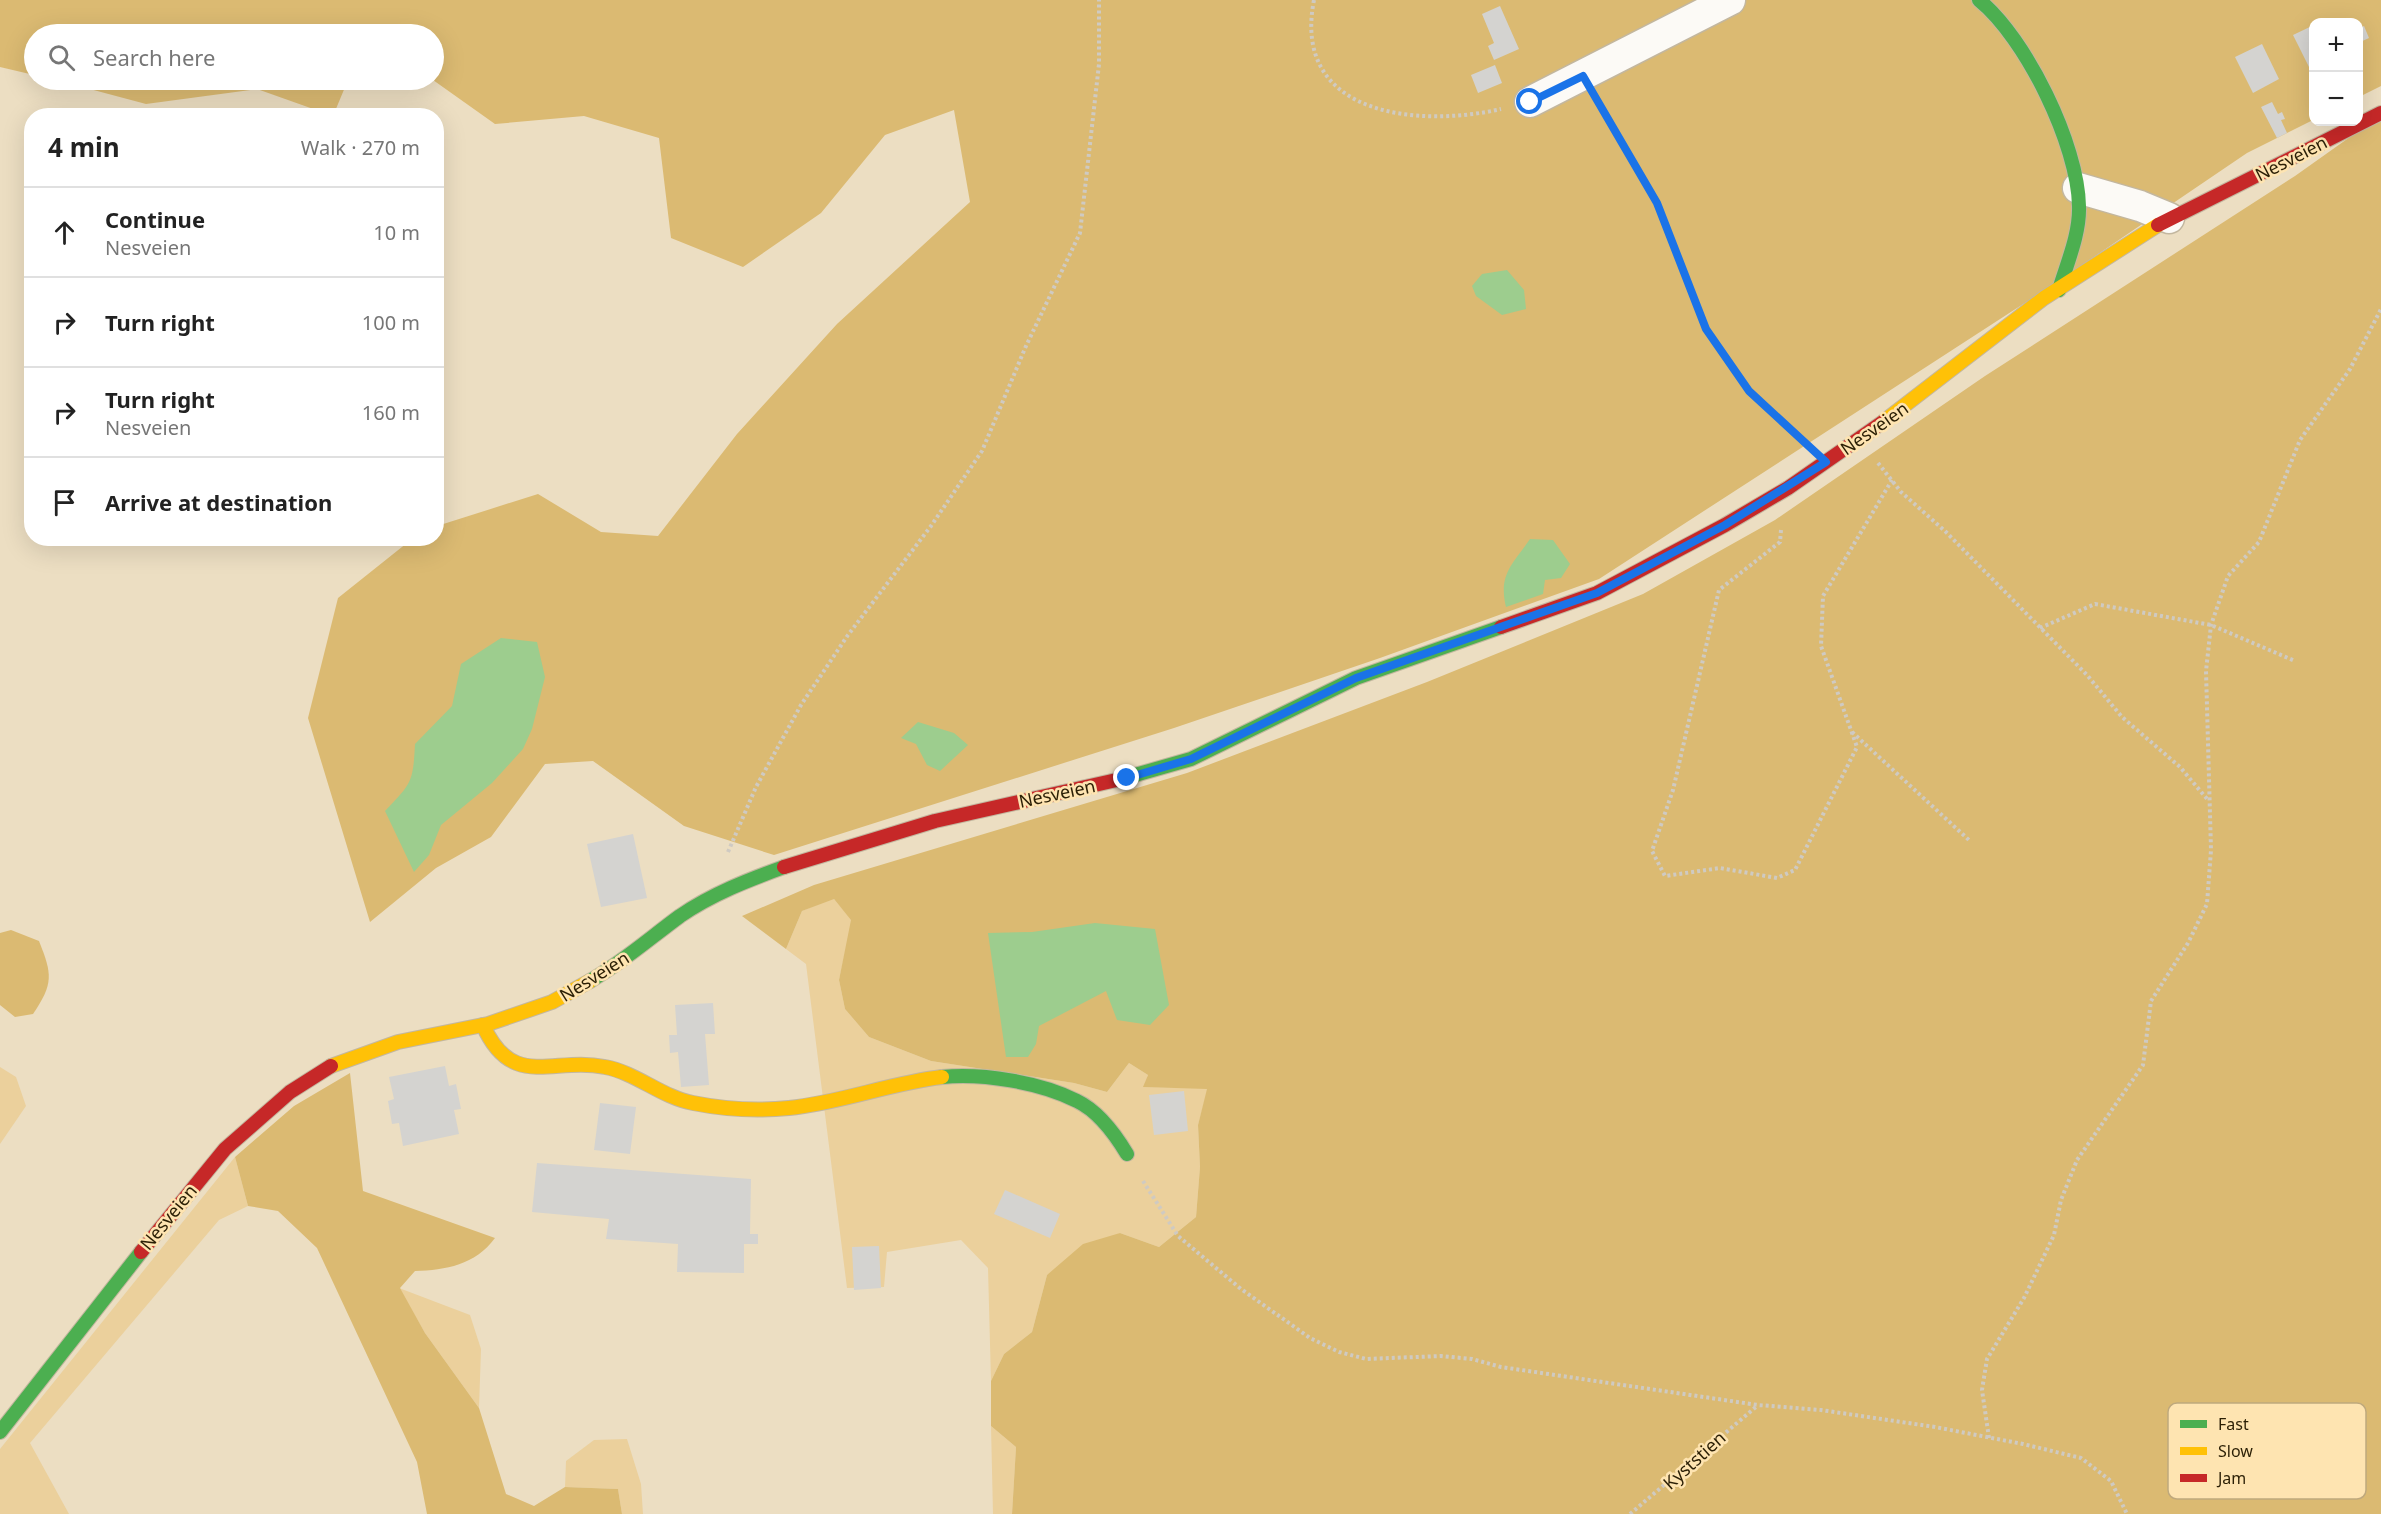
<!DOCTYPE html>
<meta charset="utf-8">
<style>
body{margin:0;font-family:"Noto Sans",sans-serif;background:#f6f6f6;color:#222}
.controls{position:absolute;right:18px;top:18px;display:grid;overflow:hidden;border-radius:12px;box-shadow:0 6px 24px #0002}
.controls button{width:54px;height:54px;display:grid;place-items:center;padding:0;border:0;border-bottom:2px solid #e0e0e0;background:#fff;color:#222;font:30px sans-serif}
.stop{position:absolute;width:18px;height:18px;margin:-14px;border:4px solid #1a73e8;border-radius:50%;background:#fff}
.stop.end{background:#1a73e8;border-color:#fff;box-shadow:0 2px 6px #0008}
.list{margin:0;padding:0;list-style:none}
h2{display:flex;justify-content:space-between;align-items:center;height:78px;margin:0;padding:0 24px;font-size:26px}
h2 small{font-size:20px;font-weight:400;color:#767676}
.list li{display:grid;grid-template-columns:39px 1fr auto;gap:18px;align-items:center;box-sizing:border-box;height:90px;padding:0 24px;border-top:2px solid #e0e0e0}
.list b{display:block;font-size:22px;white-space:nowrap}
.list p{margin:0;font-size:20px;white-space:nowrap;color:#767676}
.list em{font-size:20px;font-style:normal;color:#767676}
.icon{flex:none;width:33px;height:33px;fill:none;stroke:currentColor;stroke-width:2;stroke-linecap:round;stroke-linejoin:round}
.map{position:relative;flex:none;width:2381px;height:1514px;overflow:hidden}
.search{position:absolute;background:#fff;box-shadow:0 6px 24px #0002;left:24px;top:24px;width:420px;height:66px;display:flex;align-items:center;gap:15px;box-sizing:border-box;padding:0 21px;border-radius:33px;color:#767676;font-size:22px}
.panel{position:absolute;background:#fff;box-shadow:0 6px 24px #0002;left:24px;top:108px;width:420px;height:438px;border-radius:24px}
.map>svg:first-child{display:block}
.green{fill:#ebd09c}
.forest{fill:#dbba72}
.water{fill:#9dcd8e}
.building{fill:#d4d3d0}
.lines{fill:none;stroke-linecap:round;stroke-linejoin:round}
.street-casing{stroke:#c3b79f;stroke-width:33}
.fast-casing{stroke:#c3b79f;stroke-width:16}
.slow-casing{stroke:#c3b79f;stroke-width:16}
.jam-casing{stroke:#c3b79f;stroke-width:16}
.path{stroke:#cfcac2;stroke-width:4;stroke-dasharray:3 3;stroke-linecap:butt}
.street{stroke:#fcfaf6;stroke-width:30}
.fast{stroke:#4caf50;stroke-width:14}
.slow{stroke:#ffc107;stroke-width:14}
.jam{stroke:#c62828;stroke-width:14}
.route{stroke:#1a73e8;stroke-width:8}
.labels{text-anchor:middle;dominant-baseline:central;stroke-width:5;stroke-linejoin:round;paint-order:stroke}
.street-label{font-size:18px;fill:#2b1f05;stroke:#fee4b1}
.key{fill:#fee4b1;stroke:#bfa97d;stroke-width:1.5}
.key-label{font-size:16px;fill:#2b1f05}
</style>
<div class="map">
<svg width="2381" height="1514" viewBox="0 0 2381 1514">
<rect width="100%" height="100%" fill="#ecdec2"/>
<g class="green">
<polygon points="833,898 852,920 839,980 845,1009 869,1037 931,1061 1074,1083 1107,1092 1129,1063 1148,1075 1144,1087 1208,1088 1198,1125 1200,1167 1196,1217 1159,1247 1120,1233 1047,1275 1032,1332 1004,1354 991,1381 988,1268 961,1240 887,1252 884,1287 847,1288 806,964 786,949 802,911"/>
<polygon points="0,1067 16,1077 26,1106 0,1144"/>
<polygon points="235,1157 248,1206 219,1220 30,1443 69,1514 0,1514 0,1449"/>
<polygon points="399,1288 470,1315 481,1349 479,1408 425,1333"/>
<polygon points="991,1426 1016,1447 1012,1514 993,1514"/>
<polygon points="627,1439 641,1484 643,1514 622,1514 618,1489 565,1487 566,1461 594,1440"/>
</g>
<g class="forest">
<polygon points="0,0 2381,0 2381,86 2359,97 2358,22 2314,22 2313,120 2247,153 2051,286 1599,579 1380,658 1174,728 774,855 684,826 593,761 545,764 491,837 436,868 370,922 308,718 338,598 412,539 436,538 437,526 538,494 601,532 658,536 737,434 837,324 970,202 954,110 885,135 821,213 743,267 671,238 659,138 584,116 495,124 433,80 434,34 34,34 34,75 0,67"/>
<polygon points="56,80 348,80 333,116 257,89 146,104"/>
<polygon points="2381,115 2381,1514 1012,1514 1016,1447 991,1426 991,1381 1004,1354 1032,1332 1047,1275 1083,1244 1120,1233 1159,1247 1196,1217 1200,1167 1198,1125 1207,1089 1143,1087 1148,1075 1129,1063 1107,1092 1074,1083 931,1061 869,1037 845,1009 839,980 851,920 834,899 802,911 786,949 742,916 814,885 1187,773 1427,682 1643,594 1775,520 1985,376 2295,176"/>
<path d="M11 930 39 941C52 974 54 983 33 1014L15 1017 0 1005V933Z"/>
<path d="M350 1073 363 1191 495 1238C475 1265 446 1270 415 1271L400 1288 425 1333 479 1408 506 1494 534 1506 565 1487 618 1489 622 1514H427L417 1462 317 1248 278 1211 248 1206 235 1157 294 1106Z"/>
</g>
<g class="water">
<polygon points="1507,270 1524,290 1526,309 1502,315 1476,296 1472,286 1482,274"/>
<path d="M1530 539 1553 540 1570 564 1561 578 1545 580 1543 594 1506 607C1498 574 1513 564 1530 539Z"/>
<path d="M501 638 537 642 545 677 532 729 523 749 492 783 441 825 429 855 414 872 385 811C412 783 413 782 415 744L452 706 461 664Z"/>
<polygon points="918,722 954,733 968,745 940,771 927,765 916,744 901,738"/>
<polygon points="1095,923 1155,929 1169,1005 1150,1025 1117,1020 1106,991 1039,1026 1036,1044 1028,1057 1006,1057 988,933 1032,932"/>
</g>
<g class="building">
<polygon points="1500,6 1519,49 1494,60 1488,46 1494,43 1482,14"/>
<polygon points="2314,25 2314,77 2293,35"/>
<polygon points="2364,26 2369,38 2358,43 2358,29"/>
<polygon points="2262,44 2279,79 2253,93 2235,57"/>
<polygon points="1495,65 1502,83 1478,93 1471,75"/>
<polygon points="2272,102 2278,114 2282,112 2285,119 2281,120 2287,133 2277,138 2261,107"/>
<polygon points="633,834 647,898 601,907 587,844"/>
<polygon points="713,1003 715,1034 705,1034 709,1085 681,1087 678,1052 670,1053 669,1035 677,1035 675,1005"/>
<polygon points="445,1066 449,1086 456,1084 461,1109 454,1110 459,1134 403,1146 399,1123 392,1124 388,1101 394,1099 389,1077"/>
<polygon points="1184,1091 1188,1131 1154,1135 1149,1095"/>
<polygon points="600,1103 636,1107 630,1154 594,1150"/>
<polygon points="537,1163 751,1179 750,1234 758,1234 758,1244 744,1244 744,1273 677,1272 678,1244 606,1239 609,1219 532,1212"/>
<polygon points="1005,1190 1060,1214 1050,1238 994,1214"/>
<polygon points="879,1246 881,1288 854,1290 852,1247"/>
</g>
<g class="lines">
<g class="street-casing">
<g id="street">
<polyline points="1530,102 1730,0"/>
<polyline points="2078,188 2140,206 2169,218"/>
</g>
</g>
<g class="fast-casing">
<g id="fast">
<path d="M1979 0C2026 38 2078 145 2079 206 2080 234 2067 263 2059 290"/>
<polyline points="1121,779 1191,759 1356,678 1501,627"/>
<path d="M590 981C623 962 650 938 680 916 712 894 748 880 784 867"/>
<path d="M942 1077C982 1073 1040 1082 1077 1101 1098 1111 1115 1134 1127 1154"/>
<polyline points="0,1432 141,1252"/>
</g>
</g>
<g class="slow-casing">
<g id="slow">
<polyline points="1883,422 2044,298 2158,225"/>
<path d="M483 1025C512 1091 553 1056 605 1067 637 1073 661 1097 693 1103 723 1109 759 1111 789 1108 840 1103 890 1083 942 1077"/>
<polyline points="331,1066 398,1042 488,1024 552,1002 590,981"/>
</g>
</g>
<g class="jam-casing">
<g id="jam">
<polyline points="2158,225 2381,113"/>
<polyline points="1501,627 1597,593 1725,525 1788,488 1883,422"/>
<polyline points="784,867 935,821 1121,779"/>
<polyline points="141,1252 225,1149 290,1092 331,1066"/>
</g>
</g>
<g class="path">
<path d="M1314 0C1291 116 1418 128 1501 109"/>
<polyline points="1598,103 1657,203 1706,329 1749,391 1800,440"/>
<polyline points="1878,463 1901,492 1945,531 2087,675 2122,717 2180,767 2208,800"/>
<polyline points="1781,530 1780,542 1719,590 1673,790 1652,851 1665,876 1720,868 1777,878 1795,870 1857,747 1821,646 1823,596 1892,480"/>
<polyline points="2040,628 2095,604 2211,625 2295,661"/>
<polyline points="1852,732 1970,841"/>
<polyline points="728,852 756,787 801,705 848,635 931,526 982,451 1026,346 1080,233 1099,64 1099,0"/>
<polyline points="1143,1181 1178,1236 1241,1289 1310,1338 1339,1352 1366,1359 1441,1356 1472,1359 1501,1367 1758,1405 1821,1410 1935,1427 2023,1444 2081,1458 2111,1481 2127,1514"/>
<polyline points="1989,1438 1982,1390 1987,1359 2024,1298 2054,1235 2061,1200 2077,1160 2143,1065 2151,1001 2188,943 2207,904 2211,850 2206,671 2211,625 2228,576 2259,542 2300,440 2350,369 2381,309"/>
<polyline points="1630,1514 1757,1406"/>
</g>
<use href="#street" class="street"/>
<use href="#fast" class="fast"/>
<use href="#slow" class="slow"/>
<use href="#jam" class="jam"/>
</g>
<g class="lines">
<polyline class="route" points="1127,778 1191,759 1356,678 1597,593 1725,525 1826,462 1749,391 1706,329 1657,203 1583,76 1530,102"/>
</g>
<g class="labels">
<g class="street-label">
<text transform="translate(2291 158) rotate(-27)">Nesveien</text>
<text transform="translate(1874 428) rotate(-35)">Nesveien</text>
<text transform="translate(1057 793) rotate(-12)">Nesveien</text>
<text transform="translate(594 976) rotate(-32)">Nesveien</text>
<text transform="translate(168 1217) rotate(-51)">Nesveien</text>
<text transform="translate(1694 1460) rotate(-42)">Kyststien</text>
</g>
</g>
<rect x="2168" y="1403" width="198" height="96" rx="9" class="key"/>
<rect x="2180" y="1420" width="27" height="8" fill="#4caf50"/>
<rect x="2180" y="1447" width="27" height="8" fill="#ffc107"/>
<rect x="2180" y="1474" width="27" height="8" fill="#c62828"/>
<g class="key-label">
<text x="2218" y="1430">Fast</text>
<text x="2218" y="1457">Slow</text>
<text x="2218" y="1484">Jam</text>
</g>
</svg>
<div class="controls">
<button>+</button>
<button>−</button>
</div>
<div class="stop" style="left:1530px;top:102px"></div>
<div class="stop end" style="left:1127px;top:778px"></div>
<div class="search"><svg class="icon" aria-label="search" viewBox="0 0 24 24"><circle cx="10" cy="10" r="6"/><path d="M15 15l6 6"/></svg>Search here</div>
<section class="panel">
<h2>4 min<small>Walk · 270 m</small></h2>
<ul class="list">
<li><svg class="icon" aria-label="ahead" viewBox="0 0 24 24"><path d="M12 20V5M6 11l6-6 6 6"/></svg><div><b>Continue</b><p>Nesveien</p></div><em>10 m</em></li>
<li><svg class="icon" aria-label="right" viewBox="0 0 24 24"><path d="M7 20v-9h11M14 6l5 5-5 5"/></svg><div><b>Turn right</b></div><em>100 m</em></li>
<li><svg class="icon" aria-label="right" viewBox="0 0 24 24"><path d="M7 20v-9h11M14 6l5 5-5 5"/></svg><div><b>Turn right</b><p>Nesveien</p></div><em>160 m</em></li>
<li><svg class="icon" aria-label="arrive" viewBox="0 0 24 24"><path d="M6 21V4h12l-3 4 3 4H6"/></svg><div><b>Arrive at destination</b></div></li>
</ul>
</section>
</div>
